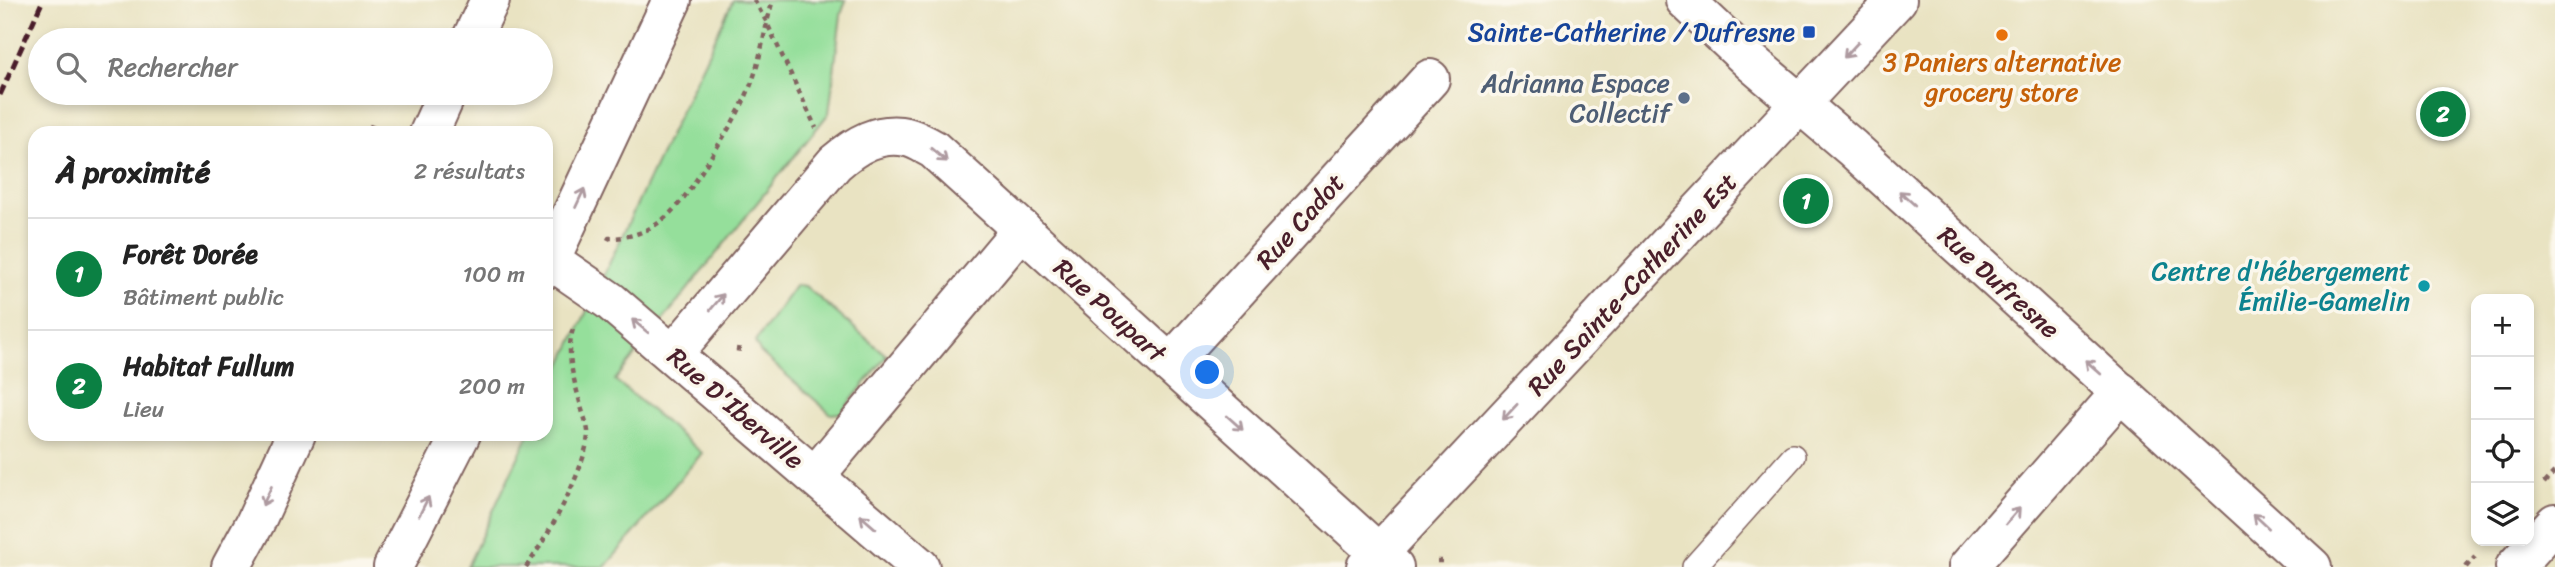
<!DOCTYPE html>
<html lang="fr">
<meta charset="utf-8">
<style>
body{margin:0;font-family:Sriracha,sans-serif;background:#f2f2f2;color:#222}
.controls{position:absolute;right:21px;bottom:21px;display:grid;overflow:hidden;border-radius:14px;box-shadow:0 4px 10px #0003}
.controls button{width:63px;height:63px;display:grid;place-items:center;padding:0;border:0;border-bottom:2px solid #e0e0e0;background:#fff;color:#222;font:35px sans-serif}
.you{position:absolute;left:1208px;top:373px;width:24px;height:24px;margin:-18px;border:5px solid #fff;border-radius:50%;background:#1a73e8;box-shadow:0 0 0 10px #1a73e833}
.badge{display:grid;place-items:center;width:46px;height:46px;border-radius:50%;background:#0b8043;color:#fff;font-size:23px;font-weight:700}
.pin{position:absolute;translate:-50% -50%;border:4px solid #fff;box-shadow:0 2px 7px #0006}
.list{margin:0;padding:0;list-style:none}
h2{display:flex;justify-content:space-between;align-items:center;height:91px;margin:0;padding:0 28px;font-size:30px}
h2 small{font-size:23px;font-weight:400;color:#767676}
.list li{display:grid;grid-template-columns:46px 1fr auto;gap:21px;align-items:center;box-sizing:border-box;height:112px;padding:0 28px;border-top:2px solid #e0e0e0}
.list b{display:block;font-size:26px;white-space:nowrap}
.list p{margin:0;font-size:23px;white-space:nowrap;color:#767676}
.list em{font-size:23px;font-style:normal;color:#767676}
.icon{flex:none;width:38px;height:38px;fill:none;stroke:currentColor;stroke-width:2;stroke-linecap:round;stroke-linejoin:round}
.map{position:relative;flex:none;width:2555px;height:567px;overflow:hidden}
.search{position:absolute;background:#fff;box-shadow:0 4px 10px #0003;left:28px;top:28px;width:525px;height:77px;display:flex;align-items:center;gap:18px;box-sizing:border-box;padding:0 24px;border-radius:38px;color:#767676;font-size:26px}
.panel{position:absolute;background:#fff;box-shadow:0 4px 10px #0003;left:28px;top:126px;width:525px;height:315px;border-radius:21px}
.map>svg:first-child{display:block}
.green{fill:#95df9b;stroke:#707f63;stroke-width:2}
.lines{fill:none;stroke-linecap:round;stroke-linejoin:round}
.lane-casing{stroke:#826460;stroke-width:26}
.street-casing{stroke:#826460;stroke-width:42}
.secondary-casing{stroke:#826460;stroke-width:42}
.primary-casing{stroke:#826460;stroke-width:42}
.path{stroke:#826460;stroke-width:4.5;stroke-dasharray:5 5;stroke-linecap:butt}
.lane{stroke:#fff;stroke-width:23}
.street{stroke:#fff;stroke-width:38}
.secondary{stroke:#fff;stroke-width:38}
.primary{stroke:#fff;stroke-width:38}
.rail{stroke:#4a1f2b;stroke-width:5;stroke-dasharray:10 5;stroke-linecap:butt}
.oneway{stroke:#ae9aa0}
.transit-dot{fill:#1a4fb4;stroke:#fbf7ec;stroke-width:2.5}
.food-dot{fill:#e8710a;stroke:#fbf7ec;stroke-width:2.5}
.service-dot{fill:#5c6f8a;stroke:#fbf7ec;stroke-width:2.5}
.culture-dot{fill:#0f9aa8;stroke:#fbf7ec;stroke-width:2.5}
.labels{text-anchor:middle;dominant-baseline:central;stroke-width:7;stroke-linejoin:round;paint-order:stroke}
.transit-label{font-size:26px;fill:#164399;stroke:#fbf7ec;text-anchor:end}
.food-label{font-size:26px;fill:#c56008;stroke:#fbf7ec}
.service-label{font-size:26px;fill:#4e5e75;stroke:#fbf7ec;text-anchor:end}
.street-label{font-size:26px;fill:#4a1f2b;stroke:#fbf7ec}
.culture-label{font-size:26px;fill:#0d838f;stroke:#fbf7ec;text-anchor:end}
</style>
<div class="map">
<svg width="2555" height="567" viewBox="0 0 2555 567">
<rect width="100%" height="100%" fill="#fbf7ec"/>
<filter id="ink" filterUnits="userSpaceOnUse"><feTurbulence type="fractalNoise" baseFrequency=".0143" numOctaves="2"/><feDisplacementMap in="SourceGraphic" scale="14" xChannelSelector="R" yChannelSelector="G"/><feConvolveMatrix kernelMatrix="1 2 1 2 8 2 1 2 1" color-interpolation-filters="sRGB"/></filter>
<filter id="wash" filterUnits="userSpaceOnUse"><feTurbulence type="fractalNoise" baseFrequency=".00686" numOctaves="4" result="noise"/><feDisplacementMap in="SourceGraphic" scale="28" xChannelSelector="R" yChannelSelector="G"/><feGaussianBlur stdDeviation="1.57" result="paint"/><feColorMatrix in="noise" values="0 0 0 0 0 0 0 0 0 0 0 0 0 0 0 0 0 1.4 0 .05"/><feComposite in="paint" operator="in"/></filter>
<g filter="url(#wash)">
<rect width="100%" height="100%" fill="#e9e3c2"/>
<g class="green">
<polygon points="733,0 846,0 841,15 829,113 615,380 702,453 605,567 467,567 529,434 546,434 546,398"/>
<polygon points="796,285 805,286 887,356 841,413 831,414 760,352 755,342"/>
</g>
</g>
<g filter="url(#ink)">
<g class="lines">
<g class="lane-casing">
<polyline id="lane" points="1694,567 1793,456"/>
</g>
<g class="street-casing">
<g id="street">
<polyline points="1685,0 1751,62 1852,148 2312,567"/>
<path d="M673 354 835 163C856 145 878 131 907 137 916 139 925 145 933 149L1394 567"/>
<polyline points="1170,364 1430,79"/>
<polyline points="815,476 1022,229"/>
<polyline points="1968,567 2121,392"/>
</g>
</g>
<g class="secondary-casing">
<g id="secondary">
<polyline points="546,257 610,301 920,567"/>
<polyline points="1366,567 1897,0"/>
<polyline points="2515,567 2555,523"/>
</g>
</g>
<g class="primary-casing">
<g id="primary">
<polyline points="471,40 490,0"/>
<polyline points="429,133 447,93"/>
<polyline points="546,269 672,0"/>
<polyline points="231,567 255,523 296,434"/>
<polyline points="393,567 461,434"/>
</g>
</g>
<g class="path">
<polyline points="754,0 766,21 816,128"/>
<polyline points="369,126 375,128"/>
<path d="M608 240 609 238C664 238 686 196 712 155 728 130 743 107 753 79 762 53 765 26 773 0"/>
<polyline points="736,349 743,350"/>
<polyline points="2544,483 2555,471"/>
<polyline points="1437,561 1446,561"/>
<path d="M526 567C546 540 589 464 588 431 587 424 584 416 582 410 575 382 564 354 574 326"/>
<polyline points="2466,567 2475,557"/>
</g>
<use href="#lane" class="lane"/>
<use href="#street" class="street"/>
<use href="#secondary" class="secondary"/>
<use href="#primary" class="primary"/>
<polyline class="rail" points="0,95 43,0"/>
</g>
<defs><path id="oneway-shaft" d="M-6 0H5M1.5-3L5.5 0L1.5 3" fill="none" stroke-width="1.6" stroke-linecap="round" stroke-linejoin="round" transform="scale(1.75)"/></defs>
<g class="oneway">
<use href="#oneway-shaft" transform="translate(1851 50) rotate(133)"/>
<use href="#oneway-shaft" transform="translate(939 155) rotate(40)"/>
<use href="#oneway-shaft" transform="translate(580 198) rotate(-65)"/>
<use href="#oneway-shaft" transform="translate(1907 198) rotate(-138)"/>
<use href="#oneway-shaft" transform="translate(717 302) rotate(-50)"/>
<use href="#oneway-shaft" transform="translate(640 326) rotate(-140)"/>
<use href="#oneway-shaft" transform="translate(2093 367) rotate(-138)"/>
<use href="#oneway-shaft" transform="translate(1510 412) rotate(133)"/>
<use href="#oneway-shaft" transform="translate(1235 423) rotate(42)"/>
<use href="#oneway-shaft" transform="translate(267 496) rotate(115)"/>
<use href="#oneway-shaft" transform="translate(424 506) rotate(-63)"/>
<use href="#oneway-shaft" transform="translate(2013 516) rotate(-49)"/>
<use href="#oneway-shaft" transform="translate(2261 521) rotate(-137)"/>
<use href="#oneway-shaft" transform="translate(868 522) rotate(-139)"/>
</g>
</g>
<rect class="transit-dot" x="1802" y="25" width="14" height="14" rx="3.5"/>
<circle class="food-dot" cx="2002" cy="35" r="7"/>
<circle class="service-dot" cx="1684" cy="98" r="7"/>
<circle class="culture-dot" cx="2424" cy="286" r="7"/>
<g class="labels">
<g class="transit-label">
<text x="1795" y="32">Sainte-Catherine / Dufresne</text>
</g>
<g class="food-label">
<text x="2002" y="62">3 Paniers alternative<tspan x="2002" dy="30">grocery store</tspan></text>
</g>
<g class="service-label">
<text x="1670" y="83">Adrianna Espace<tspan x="1670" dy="30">Collectif</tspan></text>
</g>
<g class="street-label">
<text transform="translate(1300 221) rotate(-48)">Rue Cadot</text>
<text transform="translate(1999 282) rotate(42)">Rue Dufresne</text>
<text transform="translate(1632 284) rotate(-47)">Rue Sainte-Catherine Est</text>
<text transform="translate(1110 310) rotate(42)">Rue Poupart</text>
<text transform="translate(736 408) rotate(41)">Rue D'Iberville</text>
</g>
<g class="culture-label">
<text x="2410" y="271">Centre d'hébergement<tspan x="2410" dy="30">Émilie-Gamelin</tspan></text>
</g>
</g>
</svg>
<div class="controls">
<button>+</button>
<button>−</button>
<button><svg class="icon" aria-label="locate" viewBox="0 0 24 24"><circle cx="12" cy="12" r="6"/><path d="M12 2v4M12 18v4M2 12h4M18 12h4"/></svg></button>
<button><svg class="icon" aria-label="layers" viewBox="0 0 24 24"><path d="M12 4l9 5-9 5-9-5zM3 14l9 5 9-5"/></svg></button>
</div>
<div class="you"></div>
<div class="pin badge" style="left:1806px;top:201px">1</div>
<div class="pin badge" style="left:2443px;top:114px">2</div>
<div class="search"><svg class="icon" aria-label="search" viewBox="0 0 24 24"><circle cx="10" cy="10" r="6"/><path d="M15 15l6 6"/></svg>Rechercher</div>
<section class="panel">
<h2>À proximité<small>2 résultats</small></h2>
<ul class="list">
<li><span class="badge">1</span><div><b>Forêt Dorée</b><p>Bâtiment public</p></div><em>100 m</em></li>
<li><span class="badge">2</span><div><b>Habitat Fullum</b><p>Lieu</p></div><em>200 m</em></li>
</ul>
</section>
</div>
